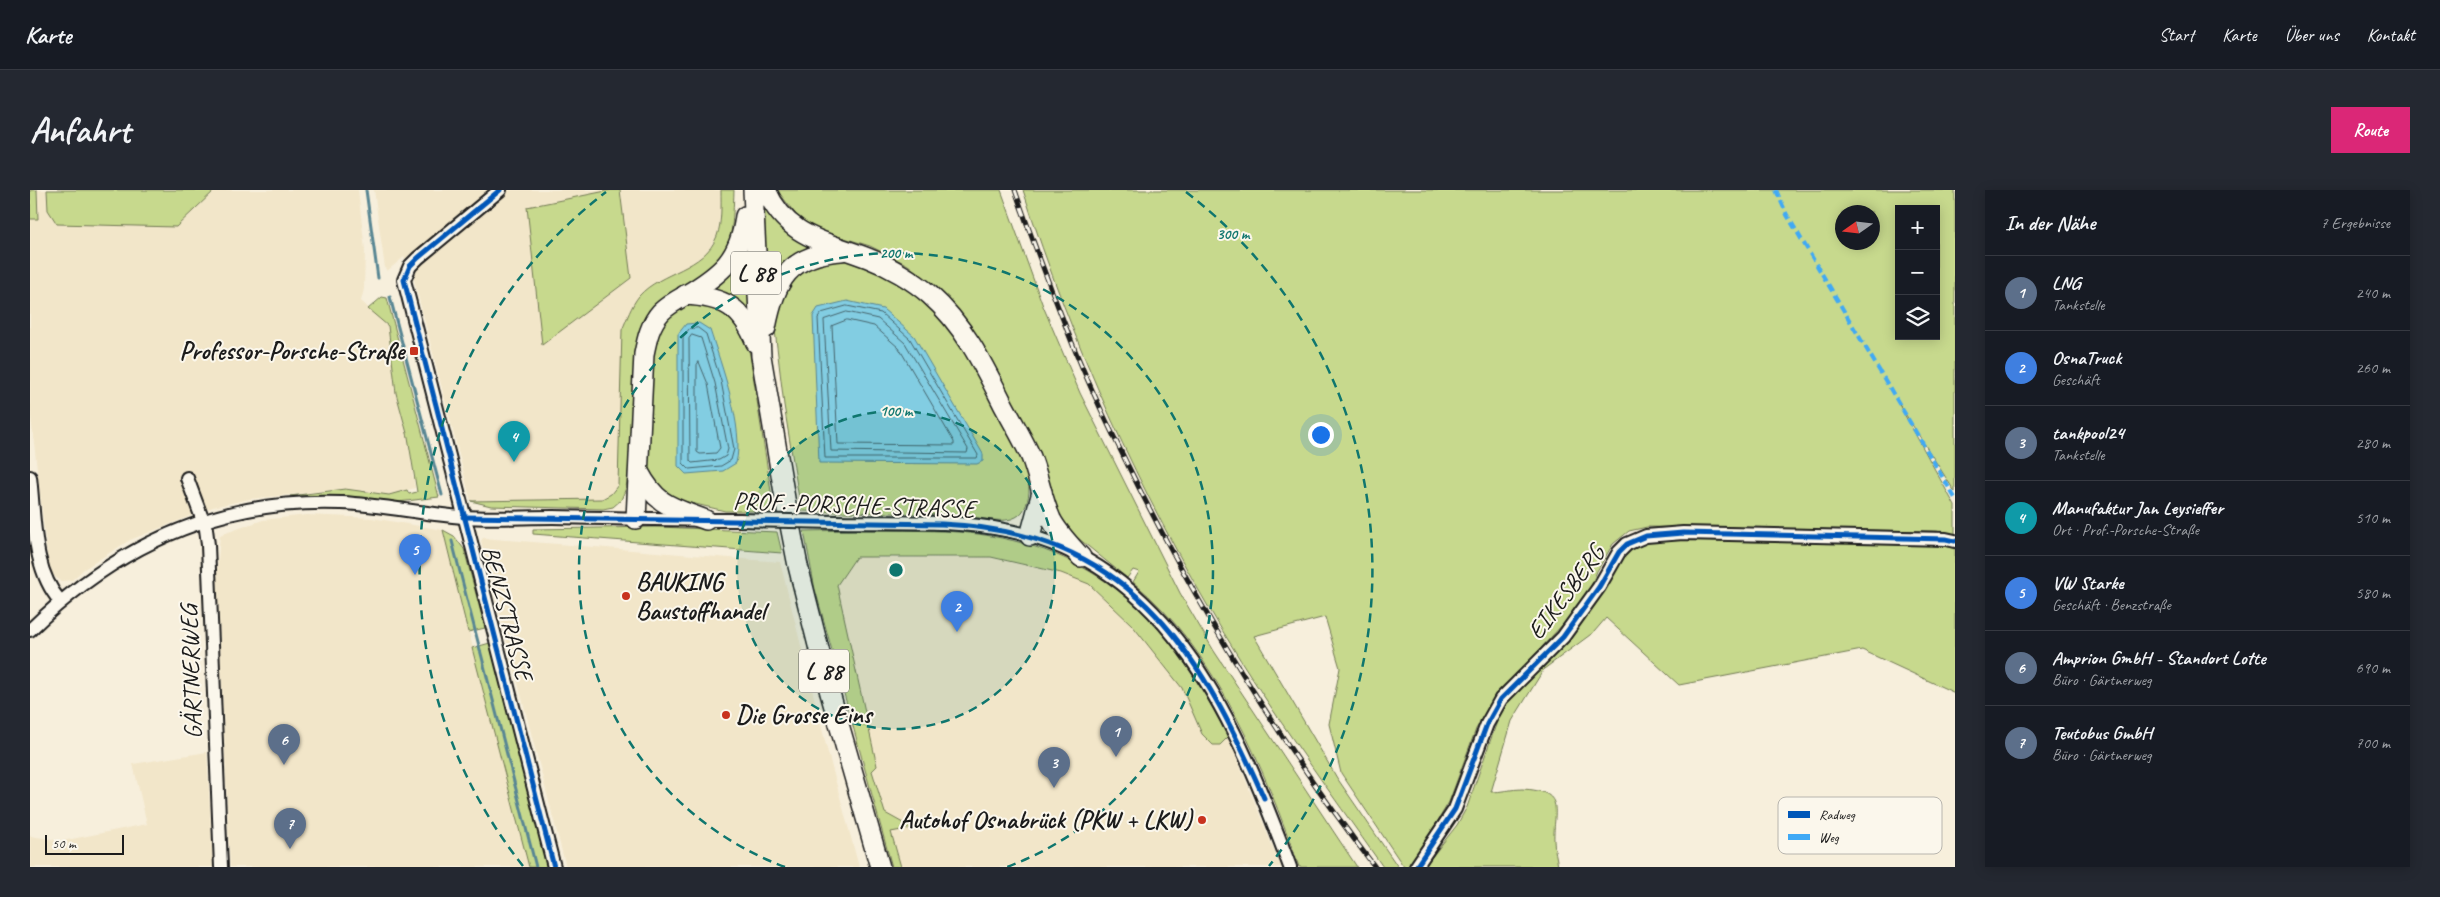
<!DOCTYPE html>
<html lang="de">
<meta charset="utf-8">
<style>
body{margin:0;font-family:Caveat,sans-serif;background:#242831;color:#f1f3f6}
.controls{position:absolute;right:15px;top:15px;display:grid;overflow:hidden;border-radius:0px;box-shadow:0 2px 12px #0003}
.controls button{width:45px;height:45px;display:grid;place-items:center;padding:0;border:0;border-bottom:1px solid #363941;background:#171b24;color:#f1f3f6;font:25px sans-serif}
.compass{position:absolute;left:1805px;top:15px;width:45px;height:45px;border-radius:50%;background:#171b24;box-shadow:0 2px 12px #0003;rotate:256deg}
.scale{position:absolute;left:15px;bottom:12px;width:79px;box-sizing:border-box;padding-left:5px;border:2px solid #1c1c1c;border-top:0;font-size:14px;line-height:18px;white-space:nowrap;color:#1c1c1c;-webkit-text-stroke:4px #fbf7ec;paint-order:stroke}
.you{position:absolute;left:1290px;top:244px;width:18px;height:18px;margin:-12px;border:4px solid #fff;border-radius:50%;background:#1a73e8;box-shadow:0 0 0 8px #1a73e833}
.badge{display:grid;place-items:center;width:32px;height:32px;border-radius:50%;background:#db2777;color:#fff;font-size:16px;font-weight:700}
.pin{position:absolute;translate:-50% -41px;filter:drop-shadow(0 1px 2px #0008)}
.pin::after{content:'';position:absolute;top:26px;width:18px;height:15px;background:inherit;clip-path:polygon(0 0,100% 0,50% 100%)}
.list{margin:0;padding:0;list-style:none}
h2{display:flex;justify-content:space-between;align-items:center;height:65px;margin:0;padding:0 20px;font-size:21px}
h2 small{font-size:16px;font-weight:400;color:#9ea1a6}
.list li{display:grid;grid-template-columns:32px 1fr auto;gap:15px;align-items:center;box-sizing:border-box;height:75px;padding:0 20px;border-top:1px solid #363941}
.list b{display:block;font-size:19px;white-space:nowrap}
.list p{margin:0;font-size:16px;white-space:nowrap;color:#9ea1a6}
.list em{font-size:16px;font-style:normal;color:#9ea1a6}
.icon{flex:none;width:28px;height:28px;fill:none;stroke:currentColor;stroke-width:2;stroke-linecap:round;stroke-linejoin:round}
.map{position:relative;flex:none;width:1925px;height:677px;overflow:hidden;border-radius:0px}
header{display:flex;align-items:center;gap:30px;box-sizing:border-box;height:70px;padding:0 25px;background:#171b24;border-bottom:1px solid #363941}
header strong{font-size:24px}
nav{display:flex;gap:28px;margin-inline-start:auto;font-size:18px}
.intro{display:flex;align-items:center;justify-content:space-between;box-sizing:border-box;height:120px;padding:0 30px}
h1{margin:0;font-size:35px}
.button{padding:12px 22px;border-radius:0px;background:#db2777;color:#fff;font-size:18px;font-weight:700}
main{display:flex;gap:30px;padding:0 30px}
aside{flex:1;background:#171b24;border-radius:0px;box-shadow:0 2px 12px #0003}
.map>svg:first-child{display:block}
.built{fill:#f2e6c9}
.green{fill:#c7d98d;stroke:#727a54;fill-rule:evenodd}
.water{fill:#82cde2;stroke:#598693}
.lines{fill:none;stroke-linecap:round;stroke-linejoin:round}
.shore{stroke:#45636b;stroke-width:1}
.stream{stroke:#598693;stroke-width:3}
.minor-casing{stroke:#1c1c1c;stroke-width:16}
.highway-casing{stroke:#1c1c1c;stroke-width:22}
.minor{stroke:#fbf7ec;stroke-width:12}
.highway{stroke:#fbf7ec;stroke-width:19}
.rail-casing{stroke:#1c1c1c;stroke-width:5}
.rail{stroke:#fbf7ec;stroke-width:3;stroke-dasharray:9;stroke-linecap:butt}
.minor-bridge-casing{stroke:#1c1c1c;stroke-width:16;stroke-linecap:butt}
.minor-bridge{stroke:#fbf7ec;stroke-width:12}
.quiet{stroke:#3fa9f5;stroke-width:4;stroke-dasharray:8 4;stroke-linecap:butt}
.cycleway-casing{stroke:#fbf7ec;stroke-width:8}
.cycleway{stroke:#0057b8;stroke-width:5}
.ring{fill:none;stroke:#0f766e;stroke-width:2.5;stroke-dasharray:9 6}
.poi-dot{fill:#c8321e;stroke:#fbf7ec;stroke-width:2}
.labels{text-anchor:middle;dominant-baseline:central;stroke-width:4;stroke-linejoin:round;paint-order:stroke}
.shield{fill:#fbf7ec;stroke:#5f5e5a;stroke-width:1}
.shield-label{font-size:24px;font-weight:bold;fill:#1c1c1c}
.poi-label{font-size:25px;font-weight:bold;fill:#1c1c1c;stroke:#fbf7ec;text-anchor:end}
.street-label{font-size:25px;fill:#1c1c1c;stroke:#fbf7ec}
.key{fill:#fbf7ec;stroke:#b8b5ae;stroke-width:1}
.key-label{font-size:14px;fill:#1c1c1c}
.centre{fill:#0f766e;stroke:#fbf7ec;stroke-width:2.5}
.ring-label{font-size:15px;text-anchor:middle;font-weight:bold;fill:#0f766e;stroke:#fbf7ec;stroke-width:4;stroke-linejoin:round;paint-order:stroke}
</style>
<header>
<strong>Karte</strong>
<nav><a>Start</a><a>Karte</a><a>Über uns</a><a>Kontakt</a></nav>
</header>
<div class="intro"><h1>Anfahrt</h1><a class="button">Route</a></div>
<main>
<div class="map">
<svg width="1925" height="677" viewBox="0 0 1925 677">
<rect width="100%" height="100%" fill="#f7efdc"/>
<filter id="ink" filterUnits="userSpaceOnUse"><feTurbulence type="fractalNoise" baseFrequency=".02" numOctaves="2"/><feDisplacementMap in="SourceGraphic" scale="10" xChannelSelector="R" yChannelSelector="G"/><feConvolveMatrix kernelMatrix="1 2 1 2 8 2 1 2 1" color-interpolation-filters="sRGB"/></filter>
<g filter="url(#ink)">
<g class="built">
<polygon points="0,0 328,0 335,60 334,99 331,111 358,136 366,203 378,247 385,298 359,305 315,299 220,309 183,317 100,350 54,379 42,390 31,391 25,387 19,380 0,219"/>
<polygon points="344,0 691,0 691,24 687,46 676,64 654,79 588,295 581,304 572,309 441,311 383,86 374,67 357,81 355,78"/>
<polygon points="277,325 342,328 413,340 499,677 200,677 187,383 190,345 233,330"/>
<polygon points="453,348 750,372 797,559 829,677 536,677 451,351"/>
<polygon points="786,363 851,368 961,367 1031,383 1059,394 1102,435 1152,498 1172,544 1190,555 1198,547 1251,677 871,677 842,581"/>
<polygon points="177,562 183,677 0,677 0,646 32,651 117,634 103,574"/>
</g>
<g class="green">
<polygon points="0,0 7,0 8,29 0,29"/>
<polygon points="17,0 185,0 146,37 27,34 18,20"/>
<polygon points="581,0 590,0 601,88 512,155 497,17"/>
<path d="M691 0H704C702 68 698 72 639 105L603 243 596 298 591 310 583 317 573 319 461 316 441 311 572 309 581 304 588 295 592 140C597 129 601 116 609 106 631 81 674 80 687 46 692 32 691 14 691 0Z"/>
<path d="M747 0H971L1013 116 1050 203 1150 403 1184 461 1327 677H1269C1234 578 1187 461 1103 392L1109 382 1103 380 1097 388 1037 339 1028 327 1008 264 952 153 929 121 907 98 878 75 840 56 785 39 770 30Z"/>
<path d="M993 0H1925V302L1867 211 1925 316V346L1907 341 1617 337 1599 341 1583 354 1567 381 1556 409 1466 507 1446 539 1419 612 1380 677H1374L1311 583 1299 534 1310 478 1295 427 1224 446 1307 588 1368 677H1353C1298 599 1241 522 1192 440 1109 302 1042 153 993 0ZM1869 19H1906V146H1869ZM1812 22H1842V52H1812Z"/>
<path d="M733 9C747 34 757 44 782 58 757 71 750 75 738 100Z"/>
<polygon points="716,62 720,129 675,100 706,78"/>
<path d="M811 68C841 78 872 90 895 112 902 118 910 125 917 133 936 156 999 270 999 298 999 309 996 322 986 327 974 334 954 328 941 327 885 322 827 323 771 321L754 215 744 132 763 83 777 73Z"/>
<polygon points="352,107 357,108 409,307 368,312 315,306 260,306 315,299 359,305 377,300 379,304 387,302 378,247 366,203 358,136 338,119"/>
<polygon points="659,113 688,116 714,141 720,165 744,321 695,321 636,307 623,295 617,276 621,165 626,144 635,128"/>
<polygon points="629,337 747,342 752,363 503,344 503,339"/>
<polygon points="413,340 424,346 434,359 455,438 438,442"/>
<path d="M830 340C869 341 909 339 948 344 1077 362 1142 437 1198 547L1190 555H1183L1172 544 1152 498 1102 435 1059 394 1031 383 961 367H826L807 395 847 576 842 581 855 623 882 638 861 642 871 677H862L785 399 774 341Z"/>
<path d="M1637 348 1914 356 1925 359V503L1832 460 1649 495 1576 428 1564 442 1514 479 1482 531 1461 602C1471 602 1482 599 1492 599 1537 601 1523 620 1524 650 1524 659 1527 668 1528 677H1394L1427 635 1437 617 1475 509 1561 413 1597 363 1614 353Z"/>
<polygon points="460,453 518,677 499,677 442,458"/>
</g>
<g class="water">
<polygon points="817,111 853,119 884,146 953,264 953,271 947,274 789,273 783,126 788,118"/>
<path d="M669 133 680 140C691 174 715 239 706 273L693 281 656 284 648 276V144L656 134Z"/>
</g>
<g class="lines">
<g class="shore">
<polygon points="817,116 851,123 880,149 948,265 947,268 795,268 788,128 792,123"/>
<polygon points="817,122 848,129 875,153 938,259 937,263 801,261 794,130"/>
<polygon points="817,130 844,136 869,158 924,252 924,255 808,254 802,136"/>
<polygon points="668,138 676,144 691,191 704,259 701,270 691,276 659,279 653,273 653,147 659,139"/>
<polygon points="662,145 671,148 685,193 698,259 696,266 689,270 662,273 660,271 659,149"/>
<polygon points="669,172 678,194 690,258 686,263 670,264 667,262 667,175"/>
</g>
<g class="stream">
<polyline points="336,0 348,88"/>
<polyline points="360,107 412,305"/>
<polyline points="422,351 506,677"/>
</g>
<g class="minor-casing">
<g id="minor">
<polyline points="470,0 388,68 380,76 374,90 524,677"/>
<path d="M0 287C5 329 2 379 30 411"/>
<polyline points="157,288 176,339 178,355 191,677"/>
<path d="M806 332C864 333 923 329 980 341 1143 375 1208 538 1260 677"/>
<path d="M0 440C86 356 190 308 312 313 353 315 393 324 433 327 463 329 493 327 523 327 585 328 647 330 709 330"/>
<polyline points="1386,677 1425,619 1457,534 1471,509 1533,447 1569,397 1589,362 1597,354 1616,346 1653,343 1916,349 1925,351"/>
</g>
</g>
<g class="highway-casing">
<g id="highway">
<polyline points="723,0 731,166 757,320 768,376 800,503 850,677"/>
<path d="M736 0C757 48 795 51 838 68 859 76 883 90 900 105 934 135 953 174 973 214 982 231 993 249 1001 267 1009 287 1012 309 1021 329 1028 343 1040 355 1051 367"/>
<path d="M655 105C694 107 712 117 726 153"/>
<path d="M736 138C745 90 759 65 811 61"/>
<path d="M609 282C627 316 642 317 676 330"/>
<path d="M606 329 614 164C617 149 620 134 631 122 638 115 647 110 656 105 691 84 710 69 715 26"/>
<polyline points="1000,346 1012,302"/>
</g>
</g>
<use href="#minor" class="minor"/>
<use href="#highway" class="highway"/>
<g class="rail-casing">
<path id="rail" d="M985 0C1002 49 1020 97 1039 145 1059 197 1084 247 1108 296 1176 431 1254 558 1345 677"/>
</g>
<use href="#rail" class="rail"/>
<g class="minor-bridge-casing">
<polyline id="minor-bridge" points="709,330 806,332"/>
</g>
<use href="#minor-bridge" class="minor-bridge"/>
<polyline class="quiet" points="1746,0 1757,25 1925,308"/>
<g class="cycleway-casing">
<g id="cycleway">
<polyline points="470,0 388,68 380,76 374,90 524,677"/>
<path d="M433 327 912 334C1097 342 1166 453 1234 608"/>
<polyline points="1386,677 1425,619 1457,534 1471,509 1533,447 1569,397 1589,362 1597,354 1616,346 1653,343 1916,349 1925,351"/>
</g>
</g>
<use href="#cycleway" class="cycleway"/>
</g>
</g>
<circle cx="866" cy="380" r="159" fill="#0f766e" fill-opacity=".12"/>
<g class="ring">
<circle cx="866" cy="380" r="159"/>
<path d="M755 677A317 317 0 1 1 977 677"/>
<path d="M493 676A476 476 0 0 1 576 2M1156 2A476 476 0 0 1 1239 676"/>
</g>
<g class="poi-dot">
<rect x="379" y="156" width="10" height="10" rx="2.5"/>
<circle cx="596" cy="406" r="5"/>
<circle cx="696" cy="525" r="5"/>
<circle cx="1172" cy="630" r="5"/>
</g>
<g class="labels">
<g class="shield">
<rect x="701" y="61.5" width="50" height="43" rx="4"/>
<rect x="769" y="459.5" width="50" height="43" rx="4"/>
</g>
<g class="shield-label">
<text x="726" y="83">L 88</text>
<text x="794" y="481">L 88</text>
</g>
<g class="poi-label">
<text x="374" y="161">Professor-Porsche-Straße</text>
<text x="606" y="392" text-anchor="start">BAUKING<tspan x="606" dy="29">Baustoffhandel</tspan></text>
<text x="706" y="525" text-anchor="start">Die Grosse Eins</text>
<text x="1162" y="630">Autohof Osnabrück (PKW + LKW)</text>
</g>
<g class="street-label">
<text transform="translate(824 315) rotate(2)">PROF.-PORSCHE-STRASSE</text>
<text transform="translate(1536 402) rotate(-53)">EIKESBERG</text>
<text transform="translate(477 423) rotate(75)">BENZSTRASSE</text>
<text transform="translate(161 482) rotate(-92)">GÄRTNERWEG</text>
</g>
</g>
<rect x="1748" y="607" width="164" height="57" rx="8" class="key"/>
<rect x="1758" y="621" width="22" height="7" fill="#0057b8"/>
<rect x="1758" y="644" width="22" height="6" fill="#3fa9f5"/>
<g class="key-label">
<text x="1789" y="629">Radweg</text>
<text x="1789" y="652">Weg</text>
</g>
<circle cx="866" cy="380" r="8" class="centre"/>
<g class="ring-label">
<text x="1203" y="49">300 m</text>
<text x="866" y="68">200 m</text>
<text x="866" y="226">100 m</text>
</g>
</svg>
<div class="controls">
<button>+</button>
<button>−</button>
<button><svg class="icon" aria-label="layers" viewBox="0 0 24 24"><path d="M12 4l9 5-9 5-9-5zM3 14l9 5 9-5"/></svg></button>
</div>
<svg class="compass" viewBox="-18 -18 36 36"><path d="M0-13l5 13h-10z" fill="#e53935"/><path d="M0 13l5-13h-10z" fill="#9ea1a6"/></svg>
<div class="scale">50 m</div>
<div class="you"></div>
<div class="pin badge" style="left:1086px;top:567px;background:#5c6f8a">1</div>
<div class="pin badge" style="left:927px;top:442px;background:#3f7fe0">2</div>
<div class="pin badge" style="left:1024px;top:598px;background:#5c6f8a">3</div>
<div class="pin badge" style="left:484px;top:272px;background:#0f9aa8">4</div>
<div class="pin badge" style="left:385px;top:385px;background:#3f7fe0">5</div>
<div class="pin badge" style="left:254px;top:575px;background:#5c6f8a">6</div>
<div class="pin badge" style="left:260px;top:659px;background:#5c6f8a">7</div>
</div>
<aside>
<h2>In der Nähe<small>7 Ergebnisse</small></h2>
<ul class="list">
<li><span class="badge" style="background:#5c6f8a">1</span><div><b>LNG</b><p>Tankstelle</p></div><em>240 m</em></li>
<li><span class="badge" style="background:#3f7fe0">2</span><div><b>OsnaTruck</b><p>Geschäft</p></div><em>260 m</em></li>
<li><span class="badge" style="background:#5c6f8a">3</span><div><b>tankpool24</b><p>Tankstelle</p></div><em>280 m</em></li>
<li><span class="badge" style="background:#0f9aa8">4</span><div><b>Manufaktur Jan Leysieffer</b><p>Ort · Prof.-Porsche-Straße</p></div><em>510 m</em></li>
<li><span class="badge" style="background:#3f7fe0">5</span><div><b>VW Starke</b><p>Geschäft · Benzstraße</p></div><em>580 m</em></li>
<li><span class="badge" style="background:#5c6f8a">6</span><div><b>Amprion GmbH - Standort Lotte</b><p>Büro · Gärtnerweg</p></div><em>690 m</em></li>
<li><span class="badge" style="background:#5c6f8a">7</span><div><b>Teutobus GmbH</b><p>Büro · Gärtnerweg</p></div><em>700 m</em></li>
</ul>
</aside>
</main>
